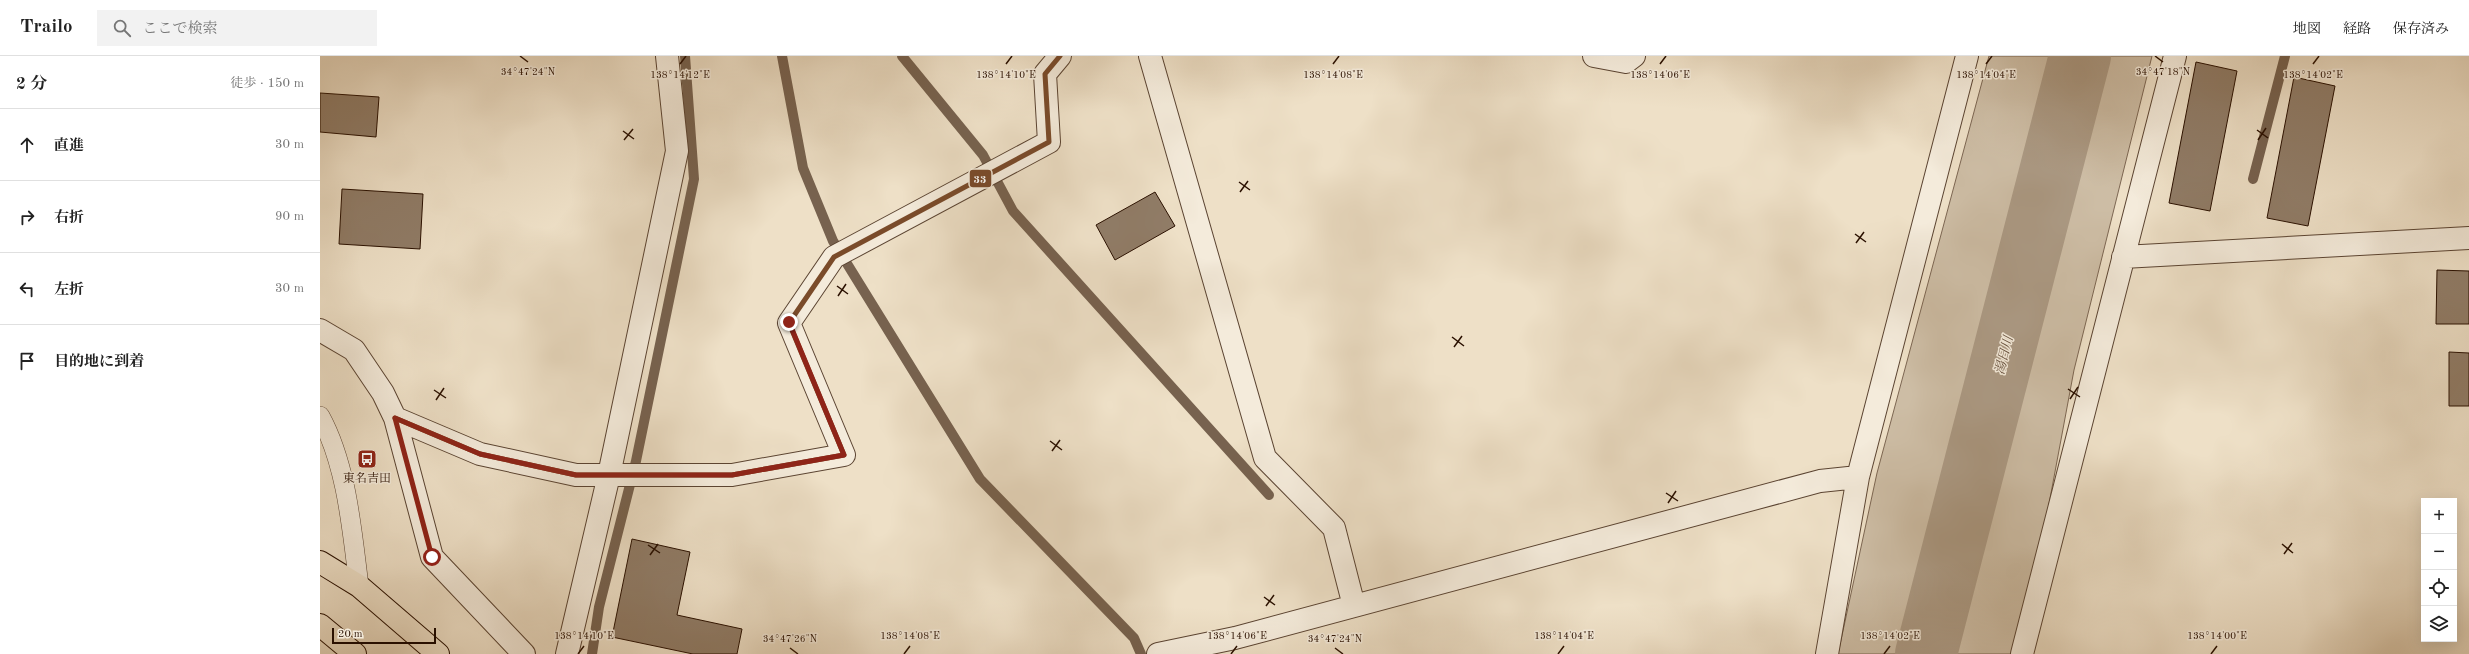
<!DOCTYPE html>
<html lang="ja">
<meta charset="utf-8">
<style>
:root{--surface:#fff;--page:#f2f2f2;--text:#222;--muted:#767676;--line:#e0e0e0}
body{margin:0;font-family:"Old Standard TT","Noto Serif JP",serif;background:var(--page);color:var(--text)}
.controls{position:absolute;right:12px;bottom:12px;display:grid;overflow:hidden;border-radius:0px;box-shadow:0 4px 16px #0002}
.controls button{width:36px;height:36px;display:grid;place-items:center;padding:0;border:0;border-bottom:1px solid var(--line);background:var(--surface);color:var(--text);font:20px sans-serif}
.scale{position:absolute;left:12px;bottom:10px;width:104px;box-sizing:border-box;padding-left:4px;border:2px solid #2a1000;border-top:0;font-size:11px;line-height:14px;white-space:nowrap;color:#2a1000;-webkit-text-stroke:3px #f4ebdb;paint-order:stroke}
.stop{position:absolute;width:12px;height:12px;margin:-9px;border:3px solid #8f2418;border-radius:50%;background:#fff}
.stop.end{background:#8f2418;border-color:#fff;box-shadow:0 1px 4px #0008}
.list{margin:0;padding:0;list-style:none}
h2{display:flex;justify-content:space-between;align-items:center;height:52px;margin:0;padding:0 16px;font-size:17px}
h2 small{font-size:13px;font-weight:400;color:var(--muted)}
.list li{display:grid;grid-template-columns:26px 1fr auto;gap:12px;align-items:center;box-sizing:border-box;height:72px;padding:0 16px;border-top:1px solid var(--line)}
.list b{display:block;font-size:15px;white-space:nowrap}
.list em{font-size:13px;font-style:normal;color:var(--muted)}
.icon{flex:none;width:22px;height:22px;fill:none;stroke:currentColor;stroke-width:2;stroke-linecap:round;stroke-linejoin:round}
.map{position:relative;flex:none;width:2149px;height:598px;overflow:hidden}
header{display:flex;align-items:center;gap:24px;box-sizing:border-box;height:56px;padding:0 20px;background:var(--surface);border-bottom:1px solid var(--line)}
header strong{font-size:19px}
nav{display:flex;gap:22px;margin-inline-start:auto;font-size:14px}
.search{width:280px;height:36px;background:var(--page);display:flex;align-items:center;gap:10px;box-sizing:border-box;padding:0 14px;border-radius:0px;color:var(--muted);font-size:15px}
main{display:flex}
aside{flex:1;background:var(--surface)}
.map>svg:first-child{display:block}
.green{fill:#cdbda5;stroke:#7c6652}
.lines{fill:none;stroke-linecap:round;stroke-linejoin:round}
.stream{stroke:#77624f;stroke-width:10}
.river{stroke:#ab9983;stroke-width:62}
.building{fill:#907c67;stroke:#2a1000}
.lane-casing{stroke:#5b4432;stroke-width:20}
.street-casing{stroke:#5b4432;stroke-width:24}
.highway-casing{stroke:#2a1000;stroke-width:24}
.lane{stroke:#f4ebdb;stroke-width:19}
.street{stroke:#f4ebdb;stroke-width:22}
.highway{stroke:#eee0c7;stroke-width:22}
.bus-1-casing{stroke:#f4ebdb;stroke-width:8}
.bus-1{stroke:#7a4b2a;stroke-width:5}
.route{stroke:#8f2418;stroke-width:5}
.ticks{fill:none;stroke:#2a1000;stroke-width:1.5}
.labels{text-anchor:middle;stroke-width:3;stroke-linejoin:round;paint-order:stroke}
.poi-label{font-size:12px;fill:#2a1000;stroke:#f4ebdb}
.water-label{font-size:13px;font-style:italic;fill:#644e3b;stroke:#f4ebdb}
.ticks-label{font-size:10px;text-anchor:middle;fill:#2a1000;stroke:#f4ebdb;stroke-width:3;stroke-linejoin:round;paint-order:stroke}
.line-badge{stroke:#f4ebdb;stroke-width:1.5}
.badge-label{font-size:11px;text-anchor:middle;font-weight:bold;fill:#fff}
</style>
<header>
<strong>Trailo</strong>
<div class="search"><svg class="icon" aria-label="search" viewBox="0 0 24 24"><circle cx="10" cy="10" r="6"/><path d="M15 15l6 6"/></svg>ここで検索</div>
<nav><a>地図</a><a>経路</a><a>保存済み</a></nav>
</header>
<main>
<aside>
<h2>2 分<small>徒歩 · 150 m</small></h2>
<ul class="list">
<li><svg class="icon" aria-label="ahead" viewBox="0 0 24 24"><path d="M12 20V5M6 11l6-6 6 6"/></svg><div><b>直進</b></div><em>30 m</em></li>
<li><svg class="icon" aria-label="right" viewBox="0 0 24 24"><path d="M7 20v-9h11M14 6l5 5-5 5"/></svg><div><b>右折</b></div><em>90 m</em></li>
<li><svg class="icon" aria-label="left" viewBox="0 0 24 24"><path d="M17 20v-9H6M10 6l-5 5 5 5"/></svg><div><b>左折</b></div><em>30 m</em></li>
<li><svg class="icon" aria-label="arrive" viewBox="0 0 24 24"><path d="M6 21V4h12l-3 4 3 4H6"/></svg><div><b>目的地に到着</b></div></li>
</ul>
</aside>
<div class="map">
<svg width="2149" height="598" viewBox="0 0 2149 598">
<rect width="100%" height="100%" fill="#eee0c7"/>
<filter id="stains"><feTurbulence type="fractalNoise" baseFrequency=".005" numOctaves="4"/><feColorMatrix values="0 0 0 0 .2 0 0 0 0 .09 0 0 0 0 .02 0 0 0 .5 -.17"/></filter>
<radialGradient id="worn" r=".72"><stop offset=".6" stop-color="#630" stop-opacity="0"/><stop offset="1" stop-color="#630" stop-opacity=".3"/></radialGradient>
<path class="green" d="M1669 0H1832L1754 314 1701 598H1518L1557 417Z"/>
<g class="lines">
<path class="stream" d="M462 0 483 112 513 185 660 423 814 582 821 598
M582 0 663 99 693 155 949 439
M1933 123 1965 0
M272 598 279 551 316 405 374 123 365 0"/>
<path class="river" d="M1606 598 1760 0"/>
</g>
<path class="building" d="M1876 6 1917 15 1890 155 1849 147Z
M1974 21 2015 30 1988 170 1947 162Z
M0 37 59 41 56 81 0 76Z
M22 133 103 138 100 193 19 188Z
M835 136 855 170 795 204 776 169Z
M2117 214 2149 215V268H2116Z
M2129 296 2149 297V350H2129Z
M312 483 370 496 357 559 422 573 417 598H373L292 581Z"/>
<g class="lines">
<g class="lane-casing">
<path id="lane" d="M0 360C27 409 32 475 39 530"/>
</g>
<g class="street-casing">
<path id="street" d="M830 0 945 402 1014 472 1034 550
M1274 0 1306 6 1314 0
M1803 201 2149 182
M0 274 34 294 63 337 75 362 112 501 204 598
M75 362 160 398 256 419H412L524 399 469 267 514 201 729 86 725 18 740 0
M247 598 289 419 357 95 347 0
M838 598 915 582 1500 425 1538 421
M1507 598 1538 421 1647 0
M1702 598 1855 0"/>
</g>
<g class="highway-casing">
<path id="highway" d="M0 506 39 530 118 598
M0 569 35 598"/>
</g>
<use href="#lane" class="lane"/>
<use href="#street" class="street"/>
<use href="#highway" class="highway"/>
<g class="bus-1-casing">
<path id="bus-1" d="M75 362 160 398 256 419H412L524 399 469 267 514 201 729 86 725 18 740 0"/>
</g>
<use href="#bus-1" class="bus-1"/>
</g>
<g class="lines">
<path class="route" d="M112 501 75 362 160 398 256 419H412L524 399 469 266"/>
</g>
<path class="ticks" d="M200 0 208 6M1835 0 1843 6M360 8 366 0M686 8 692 0M1013 8 1019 0M1340 8 1346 0M1666 8 1672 0M1993 8 1999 0M1937 74 1948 82M303 75 314 83M304 84 313 73M1938 84 1946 72M919 126 930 134M920 136 928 125M1535 178 1546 186M1536 187 1544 176M517 230 528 238M518 240 526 228M1132 281 1144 290M1134 291 1142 280M1748 333 1760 341M114 334 126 342M1750 343 1758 331M116 344 124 332M730 385 742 394M732 395 740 384M1346 437 1358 445M1348 447 1356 435M1962 488 1973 497M328 489 340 497M1964 498 1972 487M330 499 338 488M944 541 955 549M946 550 954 539M470 592 478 598M1015 592 1023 598M258 598 264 590M584 598 590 590M911 598 917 590M1238 598 1244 590M1564 598 1570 590M1891 598 1897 590"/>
<defs>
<g id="bus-square" transform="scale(1)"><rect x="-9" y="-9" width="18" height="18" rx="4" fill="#8f2418" stroke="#f4ebdb"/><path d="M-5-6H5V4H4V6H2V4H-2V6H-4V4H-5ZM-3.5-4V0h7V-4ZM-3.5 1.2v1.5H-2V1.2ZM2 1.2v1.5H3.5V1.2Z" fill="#fff"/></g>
</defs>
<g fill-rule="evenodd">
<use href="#bus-square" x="47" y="403"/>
</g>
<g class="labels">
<g class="poi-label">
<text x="47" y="426">東名吉田</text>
</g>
<g class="water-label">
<text transform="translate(1683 299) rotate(-76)" y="5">湯日川</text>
</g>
</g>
<g class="ticks-label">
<text x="208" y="19">34°47'24"N</text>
<text x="1843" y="19">34°47'18"N</text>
<text x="360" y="22">138°14'12"E</text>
<text x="1340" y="22">138°14'06"E</text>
<text x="686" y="22">138°14'10"E</text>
<text x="1013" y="22">138°14'08"E</text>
<text x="1666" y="22">138°14'04"E</text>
<text x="1993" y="22">138°14'02"E</text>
<text x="264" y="583">138°14'10"E</text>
<text x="590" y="583">138°14'08"E</text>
<text x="917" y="583">138°14'06"E</text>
<text x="1244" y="583">138°14'04"E</text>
<text x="1570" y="583">138°14'02"E</text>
<text x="1897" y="583">138°14'00"E</text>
<text x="470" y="586">34°47'26"N</text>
<text x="1015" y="586">34°47'24"N</text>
</g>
<rect class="line-badge" x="649" y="113" width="23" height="19" rx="4" fill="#7a4b2a"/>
<g class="badge-label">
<text x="660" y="127">33</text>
</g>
<rect width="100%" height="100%" filter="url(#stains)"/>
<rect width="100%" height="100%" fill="url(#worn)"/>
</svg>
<div class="controls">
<button>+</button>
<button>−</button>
<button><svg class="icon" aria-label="locate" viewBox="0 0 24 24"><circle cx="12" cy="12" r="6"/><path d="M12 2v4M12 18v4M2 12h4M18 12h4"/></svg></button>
<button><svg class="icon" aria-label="layers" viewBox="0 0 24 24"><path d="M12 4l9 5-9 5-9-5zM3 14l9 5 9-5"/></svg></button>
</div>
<div class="scale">20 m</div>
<div class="stop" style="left:112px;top:501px"></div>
<div class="stop end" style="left:469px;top:266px"></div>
</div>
</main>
